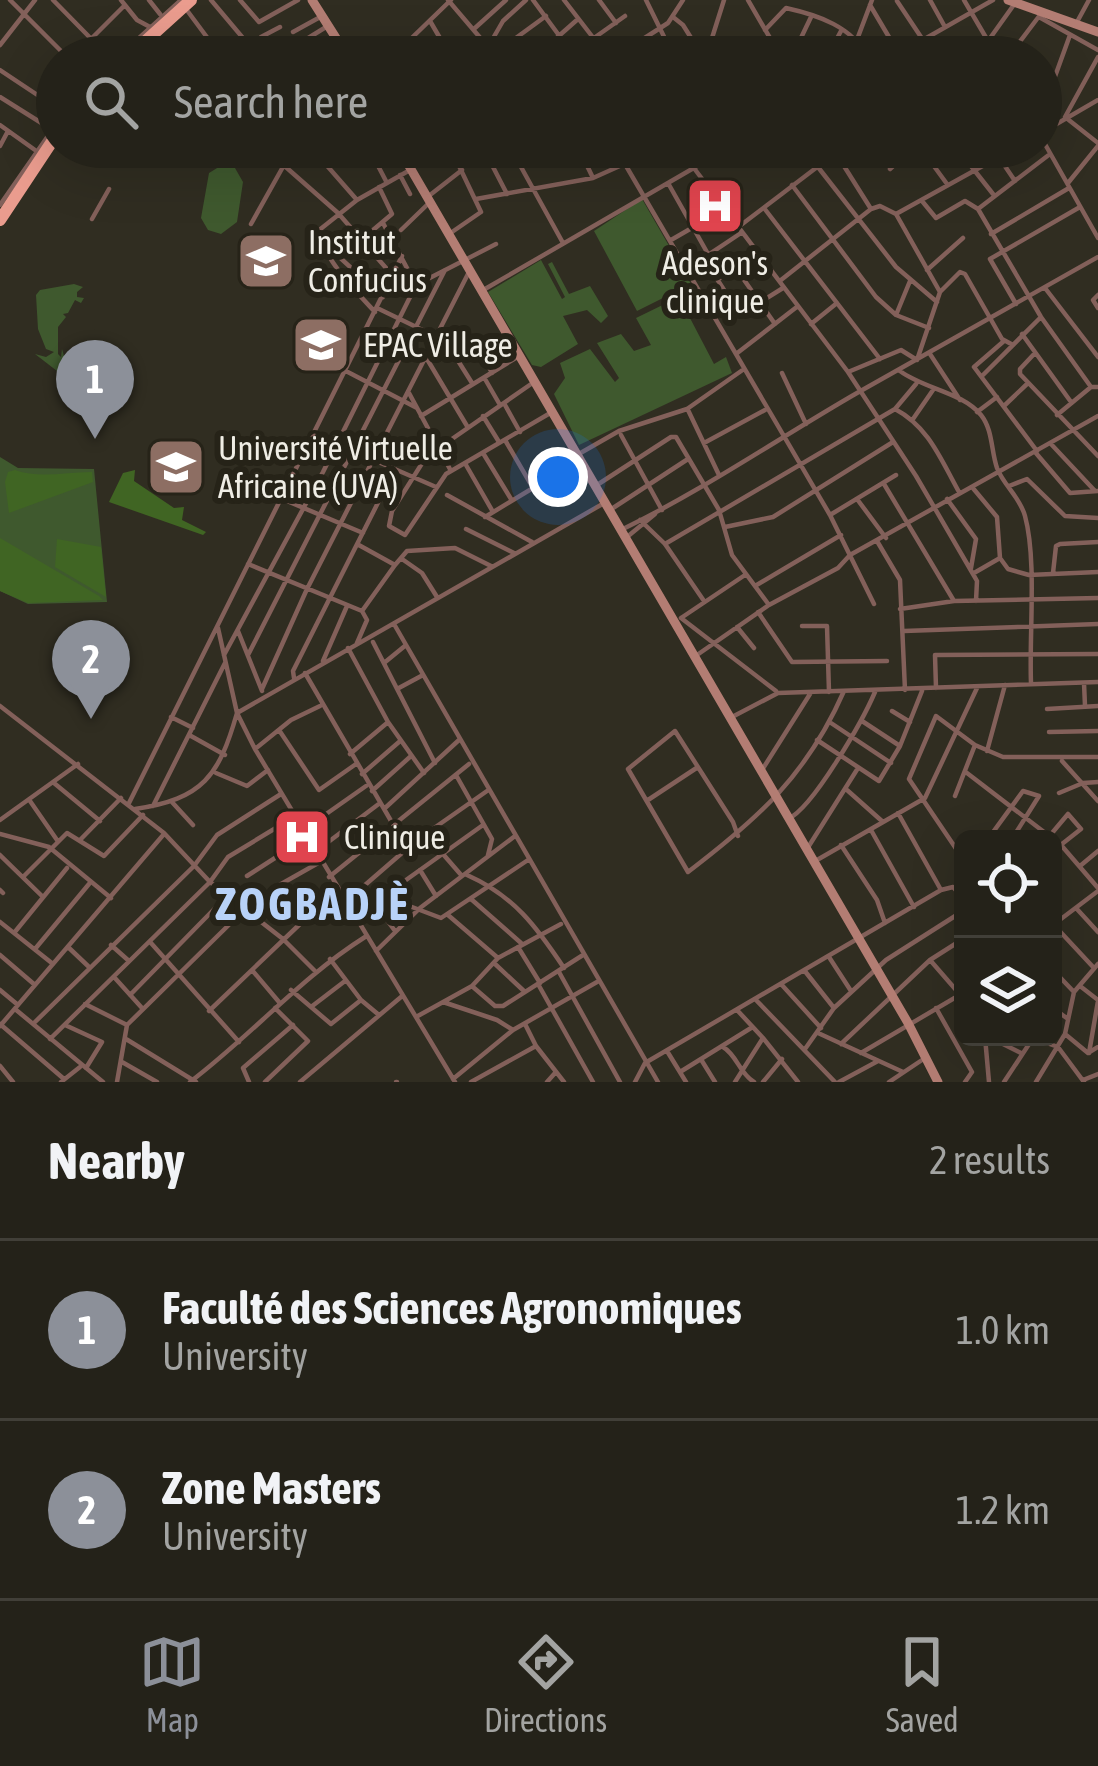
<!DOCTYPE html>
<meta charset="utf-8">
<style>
:root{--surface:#242219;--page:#2c2a22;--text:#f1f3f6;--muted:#a3a4a2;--line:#413f38;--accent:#8c9099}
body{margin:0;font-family:"Asap Condensed",sans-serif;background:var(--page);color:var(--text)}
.controls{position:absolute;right:36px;bottom:36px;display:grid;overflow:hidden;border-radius:18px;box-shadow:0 12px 48px #0002}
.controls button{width:108px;height:108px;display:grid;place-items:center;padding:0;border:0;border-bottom:3px solid var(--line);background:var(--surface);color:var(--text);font:60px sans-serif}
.you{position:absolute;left:558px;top:477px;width:42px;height:42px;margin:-30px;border:9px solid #fff;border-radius:50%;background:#1a73e8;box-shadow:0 0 0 18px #1a73e833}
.badge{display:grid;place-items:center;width:78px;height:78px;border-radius:50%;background:var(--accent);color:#fff;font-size:39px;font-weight:700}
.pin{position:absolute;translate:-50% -99px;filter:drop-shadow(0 3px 6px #0008)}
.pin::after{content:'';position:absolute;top:63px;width:42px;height:36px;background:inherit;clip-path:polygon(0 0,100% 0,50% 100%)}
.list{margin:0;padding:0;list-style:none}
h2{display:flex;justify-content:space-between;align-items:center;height:156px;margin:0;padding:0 48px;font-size:51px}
h2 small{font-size:39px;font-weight:400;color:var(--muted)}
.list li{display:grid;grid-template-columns:78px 1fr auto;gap:36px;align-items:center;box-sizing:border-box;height:180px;padding:0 48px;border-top:3px solid var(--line)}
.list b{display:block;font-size:45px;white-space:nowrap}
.list p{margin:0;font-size:39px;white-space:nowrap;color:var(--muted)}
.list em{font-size:39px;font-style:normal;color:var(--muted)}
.icon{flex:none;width:66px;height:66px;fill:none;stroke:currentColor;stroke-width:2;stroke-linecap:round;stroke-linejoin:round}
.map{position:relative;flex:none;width:1098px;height:1082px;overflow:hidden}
.search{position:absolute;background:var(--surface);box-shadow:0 12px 48px #0002;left:36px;right:36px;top:36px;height:132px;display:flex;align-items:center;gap:30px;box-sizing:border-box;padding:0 42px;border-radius:66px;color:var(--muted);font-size:45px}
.sheet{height:516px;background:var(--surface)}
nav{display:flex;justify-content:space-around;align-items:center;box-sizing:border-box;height:168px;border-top:3px solid var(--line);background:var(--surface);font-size:33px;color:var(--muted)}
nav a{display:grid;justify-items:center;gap:6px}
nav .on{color:var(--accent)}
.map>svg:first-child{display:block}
.green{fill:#3f592e}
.forest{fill:#406523}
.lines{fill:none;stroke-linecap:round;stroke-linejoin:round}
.minor{stroke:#83605a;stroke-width:4.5}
.secondary{stroke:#b37d73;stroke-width:9}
.trunk{stroke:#ea9c8e;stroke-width:12}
.labels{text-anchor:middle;stroke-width:12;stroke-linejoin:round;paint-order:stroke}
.poi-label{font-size:33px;fill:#efede5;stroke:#262318;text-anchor:start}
.district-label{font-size:45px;font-weight:bold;letter-spacing:3px;fill:#b8d2f8;stroke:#262318}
</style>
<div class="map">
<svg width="1098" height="1082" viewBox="0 0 1098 1082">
<rect width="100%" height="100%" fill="#302d21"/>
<path class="green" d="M222 165 235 168 243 182 237 222 221 234 208 230 201 218 209 173Z
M642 199 691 284 637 311 594 231Z
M541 260 562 299 565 297 548 264 552 262 569 294 590 286 608 316 601 323 587 310 563 316 578 344 541 367 532 365 488 292Z
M74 284 83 287 77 292V297L84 298 81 303 75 300 68 313 63 314 66 317 58 327V354L61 357 62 349 66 363 57 371 35 354 46 357 54 352 46 349 38 329 36 295 40 290Z
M679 297 714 364 726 357 732 373 579 445 554 394 565 378 560 363 590 349 615 382 619 378 597 343 621 334 634 351 651 345 636 318Z
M0 457 18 468 94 469 107 602 28 604 0 591Z"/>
<path class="forest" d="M15 470C39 479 65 472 92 472L93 482 9 513 5 482 8 472Z
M135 470 134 481 174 508 184 507 182 520 206 532 203 535 109 502 123 473Z
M0 538 99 596 103 600 28 603 0 591Z
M57 539 101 547 106 597 55 567Z"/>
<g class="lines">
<path class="minor" d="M10 0 67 57
M53 0 109 57
M121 0 137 20 150 27
M149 0 160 14
M211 0 259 57
M240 0 259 22 298 0
M448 0 494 54
M533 0 558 34
M564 0 608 57
M599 0 616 23
M646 0 674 57
M748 0 781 57
M930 0 945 27
M964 0 988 41 1013 6
M897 1 923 40
M870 5 899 54
M186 9 212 44
M673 17 683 25 703 57
M1039 17 1098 50
M430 21 451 57
M1077 22 1089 0
M475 28 506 0
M765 30 786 8C818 15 853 27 867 57
M293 32 322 16
M261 37 280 27
M858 37 872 0
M991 37 1012 52 1040 15
M92 38 125 5
M594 38 625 16
M0 45 35 0
M249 46 261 37 270 51
M488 47 503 21 526 0
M118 57 181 0
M190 57 199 51 205 57
M296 57 305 40 326 27
M392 57 451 0
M490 57 546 16
M535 57 578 19
M615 57 668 23 683 0
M706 57 724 0
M785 57 799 42 811 17
M827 57 841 31
M893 57 993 0
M950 57 986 38
M980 57 988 41 997 57
M1098 57 1065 117 1098 143
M0 70 57 108
M0 97 51 129
M1041 99 1053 82 1070 35
M0 125 35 150
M1041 133 1098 100
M1041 137 1098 238
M0 146 8 131
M263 147 338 213 393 276
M450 147 481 212 452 232
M510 147 563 243
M578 147 593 178
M615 147 830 515 874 604
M678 147 848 372 916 476 973 574 977 581 976 601
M832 147 871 209 880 206 896 214 940 292
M920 147 947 184
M956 147 993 194
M992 147 1015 181
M315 152 357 200
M807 153 896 267 937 302
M1050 154 978 209 1041 317 1091 387
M857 157 869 147
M456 158 470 147
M281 163 290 147
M492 165 507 194
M890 169 913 147
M400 175 410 194
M387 183 375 160 397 147
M668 183 708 254
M1068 183 1098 146
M792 185 876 297 896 315 929 328
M430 195 462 170
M476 199 593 178 622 165
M922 201 936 218 965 201 978 209
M0 205 57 123
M764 208 880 359
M896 214 1017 147
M92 219 109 189
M383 223 416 285
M251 224 284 165 328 147
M737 228 833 155
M401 230 430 202
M991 234 1069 188
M671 240 723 210
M360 241 392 214 379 187
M325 244 383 297
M703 257 740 315 783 288
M735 267 775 324
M687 269 741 233
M927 270 963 238
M718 279 757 254
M781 280 871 209
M1045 288 1098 357
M485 289 730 147
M1098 295 1093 300 1098 308
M1016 304 990 259 1080 207
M377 308 437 337
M375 312C353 288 327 263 318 231L357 200 410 170 433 147
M896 315 910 281
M811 324 837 303
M440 332 472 383
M1022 334 1071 402
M1004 341 974 367 1037 451
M477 345 492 373
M1035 353 1020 369V374L1098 456
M736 354 798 306
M930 354 960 400
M427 359 467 426
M917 360 940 292 960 272 965 274 1002 339 1013 345
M342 369 417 408
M900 371C924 389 962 392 981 415 993 430 991 451 997 468 1004 486 1020 497 1025 516 1037 560 1029 634 1031 683
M848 372 901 350 917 360
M782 373 806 424
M983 375 1041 317
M485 379 500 405
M534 382 426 457 392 511 389 526 405 535 446 474 552 412
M409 393 451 471
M505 405 520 432
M1005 405 1027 384
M895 409C929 427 941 460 959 492
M688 410 719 475
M977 412 997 397
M1057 415 1091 387H1098
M421 416 519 356
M483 416 499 442
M913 419 933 390
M621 435 662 510
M704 443 765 410
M337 444 436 487
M1051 444 1095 491
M1035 452 1070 493 1098 491
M483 453 511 499
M577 455 619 431 687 409 744 369
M466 465 493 512
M884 484 954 601
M597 485 671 437H676L719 510 732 555 769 605
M1009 486 1027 479 1065 516 1098 518
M972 487 997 517 1000 558 1008 569 1029 575 1098 572
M447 495 532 542
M280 498 363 533
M857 499 886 538
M947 499 976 539 971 568
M613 508 688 459
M830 515 896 475
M485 517 533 488 505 440
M640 520 665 544 704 601
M725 527 773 517 893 442
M625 528C705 489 779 438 857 393 937 347 1018 303 1098 257
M466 529 514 553
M627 537 655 514
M877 541 900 580 905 690
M357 544 395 565 362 611
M665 544 895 409 916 384
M402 559 422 573 437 597
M248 564 362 611 367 620 357 643
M395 565 407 551 455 548 491 566
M974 573 1000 558
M1053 573 1056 546 1060 544 1098 542
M755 586 841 535
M900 609 954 601 1098 598
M758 612 792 662 887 661
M681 618 776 691
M681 618 745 575
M394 624 658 1082
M802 626H827L829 692
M737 627 754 648
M218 628 237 713 255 749 455 1082
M238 631 262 691
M904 631 1098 624
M373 642 435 763
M348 648 388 722 424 773
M224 655 323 472 416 285 496 244
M248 655 445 270
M697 655 769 605 838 568 850 555 1098 416
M323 661 347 606
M384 663 406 645
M305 673 394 826
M294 678 293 671 395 469
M1084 683 1085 706
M936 688 935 655 1098 654
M262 689 307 589 469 272
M397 689 423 675
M0 706 164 833 210 882 283 939 314 970
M1047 709 1098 706
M892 711 910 722
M171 717 193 728
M732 717 778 693 1098 682
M862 721 900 746
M831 723 891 763
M279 730 319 790 356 764
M1049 732 1098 731
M191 736 225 755
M817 740 879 781 900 746 922 691
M255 749 291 720 320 706
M987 751 1005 685
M350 754 387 723
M1062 761 1098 801
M762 770 810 694
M216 773 247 786 268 770
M967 773 1061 845 1098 888
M362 774 399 742
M456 775 492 839 488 855
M54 783 100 821
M847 790 883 822
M372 791 411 756
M1059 793 1083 783 1098 782
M955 796 975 745
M648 800 698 767
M30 801 57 840
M171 801 193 825
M129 803 402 256
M153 806 225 663
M135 809C203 799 219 776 237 713L606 502
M384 809 459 740
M898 813 941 890
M788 819C813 808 863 720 875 692
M0 820 78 764
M871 830 914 907
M302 831 366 786
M0 834 49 847 111 898
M738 836 733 822 675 731 628 769 688 872C759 818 807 775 844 691
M81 839 121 798
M424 839 436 846 462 876
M988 839 1023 791 1039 796 1012 839
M1047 839 1068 814 1081 829 1062 844
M841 845 877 900 885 923
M807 849 858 768
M315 852 380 803
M0 855 43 897
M963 859 909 779 936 716 975 745 1003 757H1098
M817 860 925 798 977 688
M1080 866 1098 851
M420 870 436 896
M467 875C514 896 536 926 564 968
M247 876 306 838
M23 877 67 833 104 856 143 815
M329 877 469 764
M0 890 3 893
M385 895 483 825
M370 897 395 931
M350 898 417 840 487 791
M471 899 521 943
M346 900 383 896 441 918 528 860
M1076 908 1098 932
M448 915 498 958
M0 922 53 964
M1053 925 1098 891
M1054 925 1094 968
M14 933 67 868
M151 943 239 1042
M111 945 129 961
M68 947 88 966
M518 947 540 983
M35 949 89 884
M376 951 420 908 515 836
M0 955 35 985
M829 957 851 991
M330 959 361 1000 379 1015
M930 960 963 998
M494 963 525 992
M252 970 279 1002
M804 970 834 1008
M1053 970 1074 992
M559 972 620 1082
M114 977 142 1008
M538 984 593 1082
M781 984 821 1028
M1080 986 1098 1000
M473 987 495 1006H503L583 955
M0 990 18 1005
M291 990 331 1024 361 1000
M130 995 227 896
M756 1000 835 1082
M443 1002 497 1020 513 1030
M85 1004 127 1025
M311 1007 345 981
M936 1008 972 1072 965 1082
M1053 1008 1068 1019
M15 1009 103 1082
M209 1011 300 924 274 895V888L320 862
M416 1017 472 986 498 958 561 924
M0 1024 64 1079
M33 1024 194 866 217 835 281 794
M525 1024 536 1046 564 1082
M65 1025 102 1042 86 1068
M0 1026 164 834
M818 1033 903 1072
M1065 1034 1088 1053 1098 1047
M985 1037 989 1082
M989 1037 1021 1053
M763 1038 798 1082
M50 1039 210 882 228 857 294 817
M126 1039 196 1082
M841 1044 930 960 963 939
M723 1047C737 1055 739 1073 754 1082
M805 1049 834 1008 886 960 963 911
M667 1051 686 1082
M861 1053 963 993
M1089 1053 1098 1001
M702 1061 715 1082
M122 1062 157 1082
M0 1066 13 1082
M680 1072 751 1028
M453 1079 513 1030 597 982
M1083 1080 1098 1074
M61 1082 80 1067
M117 1082 127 1025 244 910
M190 1082C251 1036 300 978 365 937
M249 1082 243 1068 293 1025
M265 1082 308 1041 275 1008
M300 1082 401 997
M396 1082H397
M471 1082 536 1046
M547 1082 555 1073
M635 1082 645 1063 941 890 953 887 963 898
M735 1082 763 1038 737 1010
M763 1082 782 1059
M839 1082 878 1061
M889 1082 925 1058
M1004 1082 1033 1038 1058 1047 1084 1082
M1036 1082 1065 1034 1074 992 1098 964"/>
<path class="secondary" d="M312 0 348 57
M1008 0 1098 32
M398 147 908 1023 938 1082"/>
<path class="trunk" d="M128 57 191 0
M0 220 57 134"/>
</g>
<defs>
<g id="hospital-square" transform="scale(3)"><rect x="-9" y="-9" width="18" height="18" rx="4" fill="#e0444e" stroke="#262318"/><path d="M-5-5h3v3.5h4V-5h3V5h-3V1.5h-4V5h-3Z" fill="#fff"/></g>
<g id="university-square" transform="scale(3)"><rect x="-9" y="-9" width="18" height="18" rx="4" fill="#8d6e63" stroke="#262318"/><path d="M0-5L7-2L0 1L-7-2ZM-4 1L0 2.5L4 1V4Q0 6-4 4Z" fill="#fff"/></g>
</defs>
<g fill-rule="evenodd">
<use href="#hospital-square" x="715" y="206"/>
<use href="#university-square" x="266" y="261"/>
<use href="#university-square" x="321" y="345"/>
<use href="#university-square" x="176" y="467"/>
<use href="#hospital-square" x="302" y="837"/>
</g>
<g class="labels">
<g class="poi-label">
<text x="308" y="254">Institut<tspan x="308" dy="38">Confucius</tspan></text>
<text x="715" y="275" text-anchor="middle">Adeson's<tspan x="715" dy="38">clinique</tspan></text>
<text x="363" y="357">EPAC Village</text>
<text x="218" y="460">Université Virtuelle<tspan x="218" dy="38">Africaine (UVA)</tspan></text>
<text x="344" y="849">Clinique</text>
</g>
<g class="district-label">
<text x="313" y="920">ZOGBADJÈ</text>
</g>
</g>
</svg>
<div class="controls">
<button><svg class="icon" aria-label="locate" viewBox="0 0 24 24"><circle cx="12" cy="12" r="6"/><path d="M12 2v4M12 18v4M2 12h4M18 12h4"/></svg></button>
<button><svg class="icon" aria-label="layers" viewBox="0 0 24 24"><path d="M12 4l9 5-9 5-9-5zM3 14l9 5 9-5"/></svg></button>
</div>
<div class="you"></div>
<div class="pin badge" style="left:95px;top:439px">1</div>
<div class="pin badge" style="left:91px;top:719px">2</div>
<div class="search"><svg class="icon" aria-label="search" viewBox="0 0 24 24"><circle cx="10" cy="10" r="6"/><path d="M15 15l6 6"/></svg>Search here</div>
</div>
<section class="sheet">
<h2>Nearby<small>2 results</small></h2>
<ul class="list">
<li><span class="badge">1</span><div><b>Faculté des Sciences Agronomiques</b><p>University</p></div><em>1.0 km</em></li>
<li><span class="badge">2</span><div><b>Zone Masters</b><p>University</p></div><em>1.2 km</em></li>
</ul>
</section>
<nav>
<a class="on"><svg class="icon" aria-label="map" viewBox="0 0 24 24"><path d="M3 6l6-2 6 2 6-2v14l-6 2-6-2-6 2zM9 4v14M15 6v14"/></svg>Map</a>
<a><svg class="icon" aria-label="directions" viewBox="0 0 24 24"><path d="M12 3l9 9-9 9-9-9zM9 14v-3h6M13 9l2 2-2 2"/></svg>Directions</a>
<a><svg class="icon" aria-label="saved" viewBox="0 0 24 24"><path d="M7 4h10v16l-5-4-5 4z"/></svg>Saved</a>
</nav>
